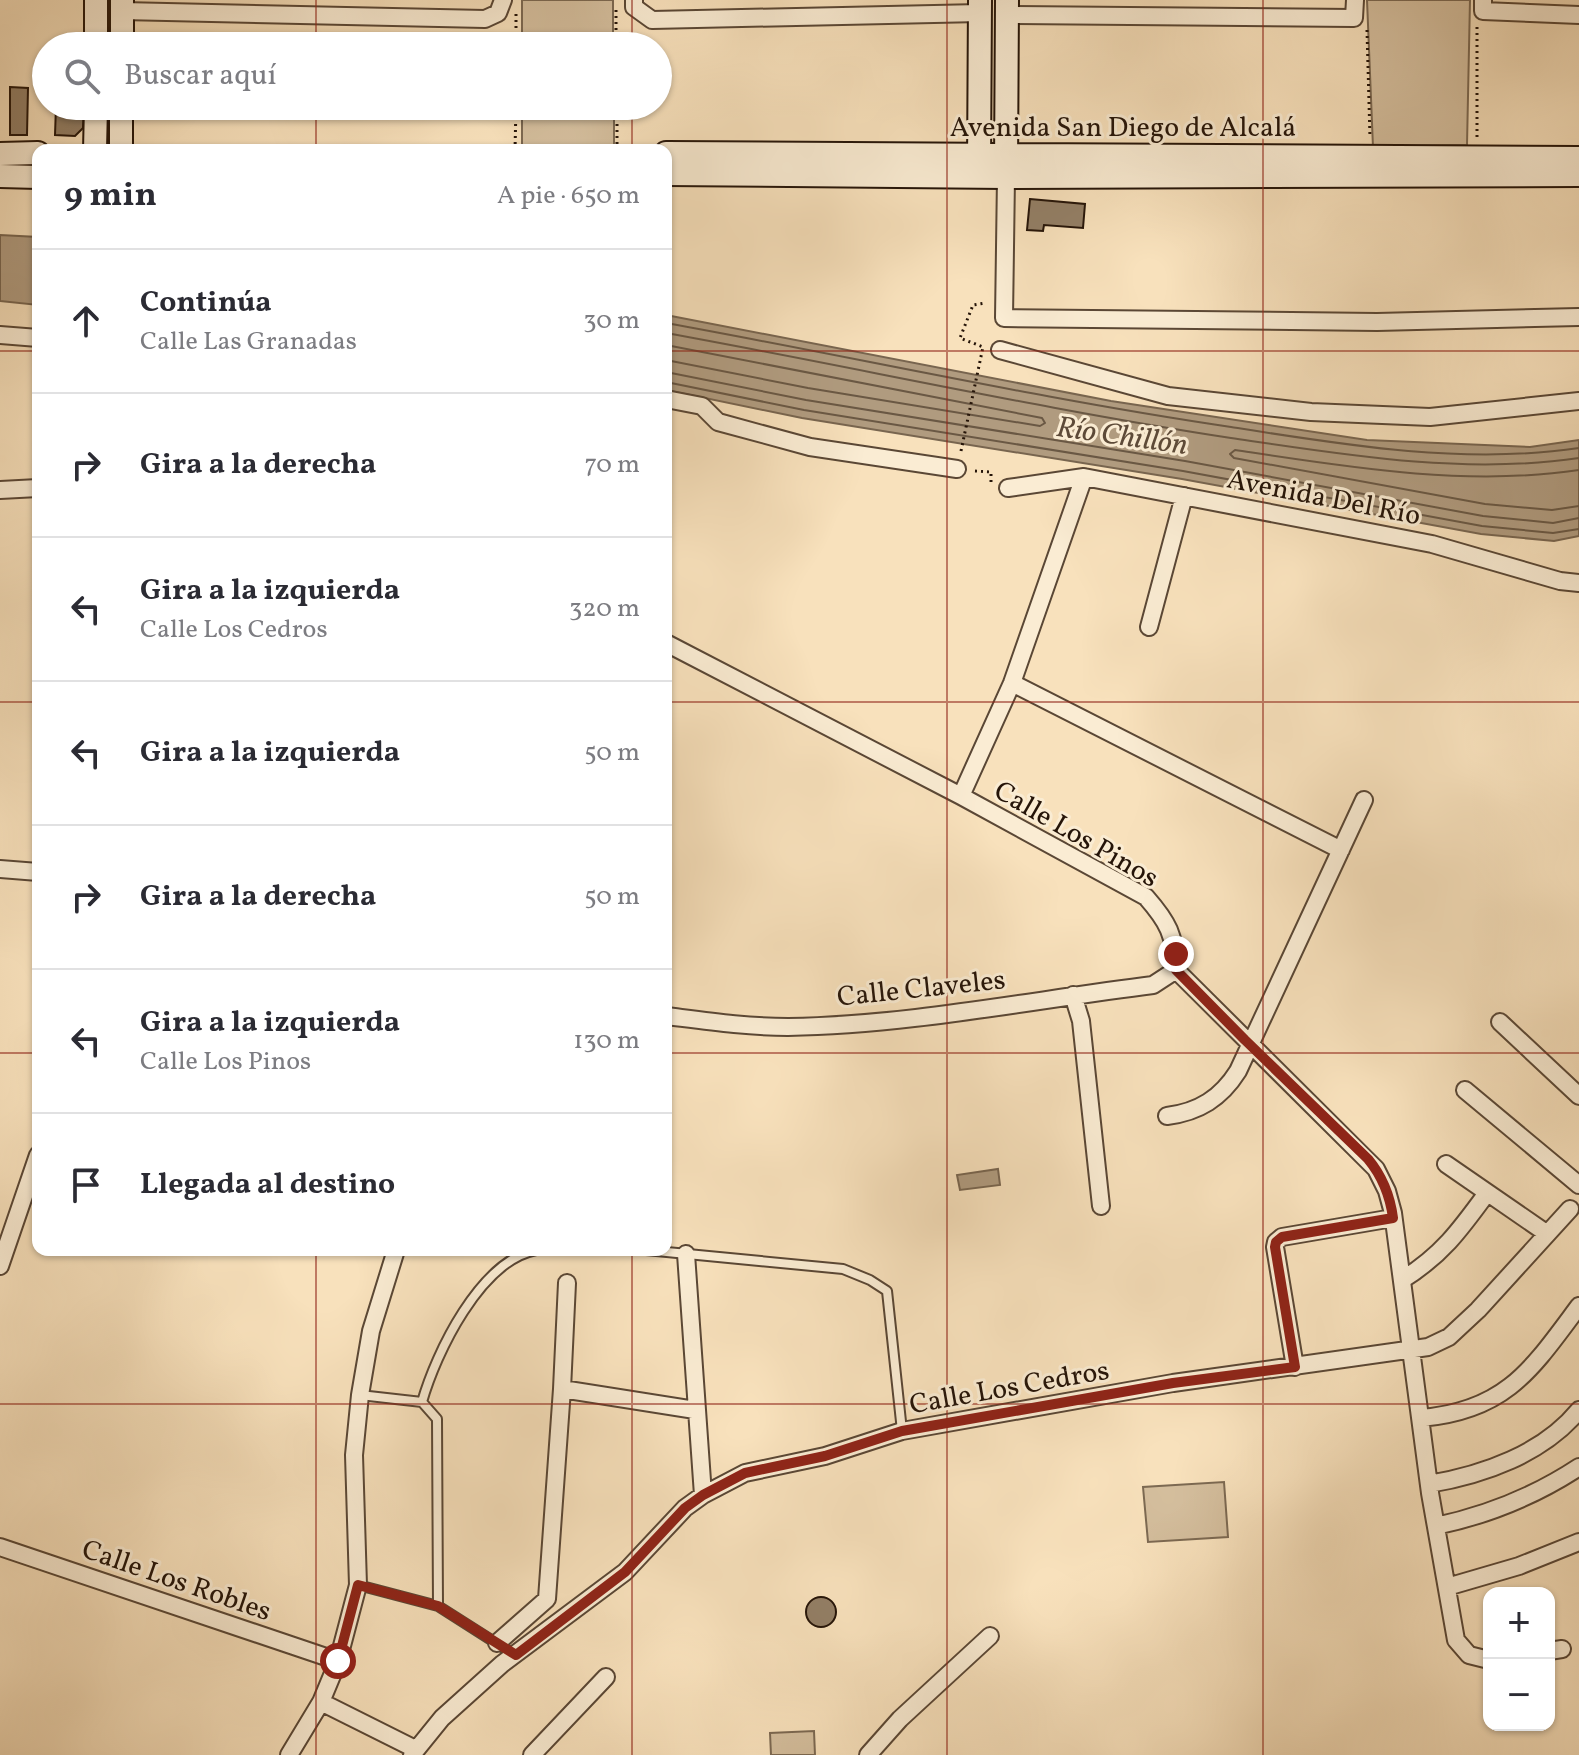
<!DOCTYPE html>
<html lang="es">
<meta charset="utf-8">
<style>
:root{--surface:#fff;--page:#f7f7f7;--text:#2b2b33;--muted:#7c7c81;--line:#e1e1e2}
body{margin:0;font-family:Vollkorn,serif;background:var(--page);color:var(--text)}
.controls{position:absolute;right:24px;bottom:24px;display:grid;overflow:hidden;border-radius:16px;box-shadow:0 2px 6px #0004}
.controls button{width:72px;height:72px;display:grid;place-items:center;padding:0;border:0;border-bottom:2px solid var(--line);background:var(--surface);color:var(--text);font:40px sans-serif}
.stop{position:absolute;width:24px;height:24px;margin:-18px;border:6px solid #8f2418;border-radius:50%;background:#fff}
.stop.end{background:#8f2418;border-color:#fff;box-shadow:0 2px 8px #0008}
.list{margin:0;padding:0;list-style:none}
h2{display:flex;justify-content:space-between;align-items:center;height:104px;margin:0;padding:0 32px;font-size:34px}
h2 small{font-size:26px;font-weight:400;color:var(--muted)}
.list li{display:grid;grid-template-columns:52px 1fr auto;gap:24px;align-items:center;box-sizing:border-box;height:144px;padding:0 32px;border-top:2px solid var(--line)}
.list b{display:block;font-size:30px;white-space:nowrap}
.list p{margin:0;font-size:26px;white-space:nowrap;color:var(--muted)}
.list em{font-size:26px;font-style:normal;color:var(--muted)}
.icon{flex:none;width:44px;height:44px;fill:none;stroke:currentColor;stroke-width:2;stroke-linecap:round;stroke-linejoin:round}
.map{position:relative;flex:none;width:1579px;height:1755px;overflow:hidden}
.search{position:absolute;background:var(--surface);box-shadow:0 2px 6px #0004;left:32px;top:32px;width:640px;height:88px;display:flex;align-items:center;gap:20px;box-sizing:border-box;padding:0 28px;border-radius:44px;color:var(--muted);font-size:30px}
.panel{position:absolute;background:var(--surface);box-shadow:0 2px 6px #0004;left:32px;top:144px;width:640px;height:1112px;border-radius:16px}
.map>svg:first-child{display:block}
.green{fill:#d4be9d;stroke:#7c6952;stroke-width:2}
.water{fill:#b09b7f;stroke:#78654f;stroke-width:2}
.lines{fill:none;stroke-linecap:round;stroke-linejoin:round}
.shore{stroke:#6a5844;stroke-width:2}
.building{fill:#937f66;stroke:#251408;stroke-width:2}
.lane-casing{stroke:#5a4735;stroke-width:12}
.street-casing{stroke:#5a4735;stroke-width:20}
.secondary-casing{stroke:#251408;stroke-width:26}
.path{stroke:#251408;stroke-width:3;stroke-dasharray:2 4;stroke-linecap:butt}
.lane{stroke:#faecd3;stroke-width:8}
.street{stroke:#faecd3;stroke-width:16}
.secondary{stroke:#faecd3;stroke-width:22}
.route{stroke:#8f2418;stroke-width:10}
.grid{fill:none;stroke:#8f2418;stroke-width:2;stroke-opacity:0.55}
.labels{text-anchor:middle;stroke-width:6;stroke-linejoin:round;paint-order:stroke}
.street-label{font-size:28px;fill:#251408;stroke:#faecd3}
.water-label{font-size:30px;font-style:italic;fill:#5d4a38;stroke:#faecd3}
</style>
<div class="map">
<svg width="1579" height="1755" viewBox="0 0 1579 1755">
<rect width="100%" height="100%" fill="#f8e1bc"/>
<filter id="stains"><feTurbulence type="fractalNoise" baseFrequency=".0025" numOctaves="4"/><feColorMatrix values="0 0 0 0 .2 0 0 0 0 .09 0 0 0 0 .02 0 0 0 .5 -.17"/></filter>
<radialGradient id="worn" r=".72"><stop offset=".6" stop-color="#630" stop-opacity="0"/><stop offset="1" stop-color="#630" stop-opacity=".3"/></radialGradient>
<path class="green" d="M522 0H613V46H522Z
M1367 0H1470L1467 145 1373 147Z
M522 106H614V146L522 145Z
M1224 1482 1228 1537 1148 1542 1143 1487Z
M814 1731 815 1755H771L770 1733Z"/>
<path class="water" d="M0 235 38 237V305L0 301Z
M666 315 1111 401 1367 440 1530 447 1579 440V536L1554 541 1481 534 1182 479 802 418 666 390Z
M998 1169 1000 1185 960 1190 957 1175Z"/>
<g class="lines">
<path class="shore" d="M666 323C854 357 1041 399 1231 427 1344 445 1465 465 1579 448
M666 333C854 367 1041 409 1231 438 1345 455 1464 475 1579 458
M666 345 1042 418 1045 423 1040 426 808 388 666 360
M666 372 806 400 1185 461 1483 516 1553 523 1579 518
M666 382 804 410 1183 471 1482 526 1553 533 1579 529
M1579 470C1466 487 1347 467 1235 450L1230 454 1234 458 1485 504 1552 510 1579 506"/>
</g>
<path class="building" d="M10 87 28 88 27 135H10Z
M56 106H84L83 128 75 136 55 135Z
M1030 199 1085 204 1083 228 1044 225 1043 231 1027 230Z
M806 1612a15 15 0 1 1 30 0a15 15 0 1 1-30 0Z"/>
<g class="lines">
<g class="lane-casing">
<path id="lane" d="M646 1250 843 1269 870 1280 887 1291 902 1431
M360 1395 422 1402 437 1419 438 1606
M422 1402C436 1353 480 1261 536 1250
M358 1585 438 1606 515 1655"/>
</g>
<g class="street-casing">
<path id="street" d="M634 0V7L652 20 980 13
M1483 0V11L1579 15
M122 11 485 19 498 13 503 0
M1007 15 1354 18 1355 0
M1006 177 1004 318 1377 322 1579 317
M0 335 38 338
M1000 350 1168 396 1311 412 1430 417 1579 401
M666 399 702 406 718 422 810 447 957 469
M1008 488 1084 477 1432 544 1560 581 1579 583
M0 490 38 488
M1149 627 1184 496
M666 643 961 796 1146 897C1168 922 1175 935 1176 970L1376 1169 1387 1191 1393 1213 1430 1493 1456 1640 1469 1655 1489 1660
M1012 683 1341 850
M961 796 1012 683 1084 477
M0 869 38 872
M1073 995 1081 1021 1101 1206
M666 1016C706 1021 747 1027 788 1027 910 1025 1032 1000 1153 985L1176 970
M1500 1022 1579 1096
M1465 1090 1579 1185
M1167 1116C1199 1112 1221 1098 1238 1071L1364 800
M1446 1164 1546 1233
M686 1254 703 1495
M0 1266 38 1155
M1402 1280C1442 1255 1460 1230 1487 1193
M1295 1367 1275 1247 1276 1242 1282 1237 1393 1218
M562 1389 695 1410
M1421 1418C1506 1411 1532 1369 1579 1306
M1429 1484C1483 1475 1543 1454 1579 1410
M1436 1526C1488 1515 1535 1496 1579 1467
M0 1547 338 1661
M1447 1587 1519 1566 1579 1542
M497 1643 547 1599 562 1389 567 1283
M1549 1651 1562 1649
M321 1702 415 1749
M289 1755 321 1702 338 1661 358 1585 354 1455 360 1395 371 1331 396 1250
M412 1755 442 1718 502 1664 625 1572 685 1508 703 1495 745 1473 825 1456 902 1431 1173 1383 1428 1347 1449 1337 1478 1310 1570 1209
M532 1755 606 1677
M868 1755 900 1719 990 1636"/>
</g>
<g class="secondary-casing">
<path id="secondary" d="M96 46V0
M122 46V0
M95 150 96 106
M121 150V106
M666 153 1579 158
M0 154 38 153
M979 168 980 0
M1006 168 1007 0
M666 174 1006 177 1579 175
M0 176 38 177"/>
</g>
<path class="path" d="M616 10V46
M1477 27V139
M1367 30 1370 138
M516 46V14
M617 106V150
M515 150 516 106
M961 451 983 347 960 338 973 305 986 303
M975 471 991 472V485"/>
<use href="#lane" class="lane"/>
<use href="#street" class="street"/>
<use href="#secondary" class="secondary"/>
</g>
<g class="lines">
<path class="route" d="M338 1661 358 1585 438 1606 516 1655 625 1572 685 1508 703 1495 745 1473 825 1456 902 1431 1173 1383 1295 1367 1275 1247 1276 1242 1282 1237 1393 1218C1390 1195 1383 1177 1368 1159L1245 1040 1176 970V954"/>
</g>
<path class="grid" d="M316 0V46M632 0V46M947 0V1755M1263 0V1755M316 106V150M632 106V150M0 351H38M666 351H1579M0 702H38M666 702H1579M0 1053H38M666 1053H1579M316 1250V1755M632 1250V1755M0 1404H1579"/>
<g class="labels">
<g class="street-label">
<text x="1123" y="136">Avenida San Diego de Alcalá</text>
<text transform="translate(1324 496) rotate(11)" y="10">Avenida Del Río</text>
<text transform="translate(1077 833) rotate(30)" y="10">Calle Los Pinos</text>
<text transform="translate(921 987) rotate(-6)" y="10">Calle Claveles</text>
<text transform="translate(1009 1386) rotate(-10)" y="10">Calle Los Cedros</text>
<text transform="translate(177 1579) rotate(19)" y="10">Calle Los Robles</text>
</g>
<g class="water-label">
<text transform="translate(1122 435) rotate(8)" y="10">Río Chillón</text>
</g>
</g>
<rect width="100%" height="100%" filter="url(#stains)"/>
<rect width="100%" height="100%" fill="url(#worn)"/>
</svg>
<div class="controls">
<button>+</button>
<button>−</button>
</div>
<div class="stop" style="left:338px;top:1661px"></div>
<div class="stop end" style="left:1176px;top:954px"></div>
<div class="search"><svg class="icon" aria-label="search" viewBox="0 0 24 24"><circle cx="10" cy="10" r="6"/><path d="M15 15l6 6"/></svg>Buscar aquí</div>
<section class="panel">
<h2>9 min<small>A pie · 650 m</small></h2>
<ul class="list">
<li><svg class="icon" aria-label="ahead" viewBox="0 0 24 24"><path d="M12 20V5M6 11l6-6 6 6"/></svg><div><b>Continúa</b><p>Calle Las Granadas</p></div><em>30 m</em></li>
<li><svg class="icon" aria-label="right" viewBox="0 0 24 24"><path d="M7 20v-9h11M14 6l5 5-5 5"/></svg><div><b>Gira a la derecha</b></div><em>70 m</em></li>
<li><svg class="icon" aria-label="left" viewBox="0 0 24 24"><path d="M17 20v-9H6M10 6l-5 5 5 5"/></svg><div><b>Gira a la izquierda</b><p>Calle Los Cedros</p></div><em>320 m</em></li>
<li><svg class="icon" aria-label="left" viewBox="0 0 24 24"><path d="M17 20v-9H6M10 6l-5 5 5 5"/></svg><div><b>Gira a la izquierda</b></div><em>50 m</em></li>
<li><svg class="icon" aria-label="right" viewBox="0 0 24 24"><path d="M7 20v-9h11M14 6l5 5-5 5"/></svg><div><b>Gira a la derecha</b></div><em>50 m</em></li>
<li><svg class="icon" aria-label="left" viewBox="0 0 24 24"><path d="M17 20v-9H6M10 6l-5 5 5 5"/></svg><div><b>Gira a la izquierda</b><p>Calle Los Pinos</p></div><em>130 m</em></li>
<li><svg class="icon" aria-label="arrive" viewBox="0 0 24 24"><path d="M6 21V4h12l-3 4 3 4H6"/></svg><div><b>Llegada al destino</b></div></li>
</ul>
</section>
</div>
